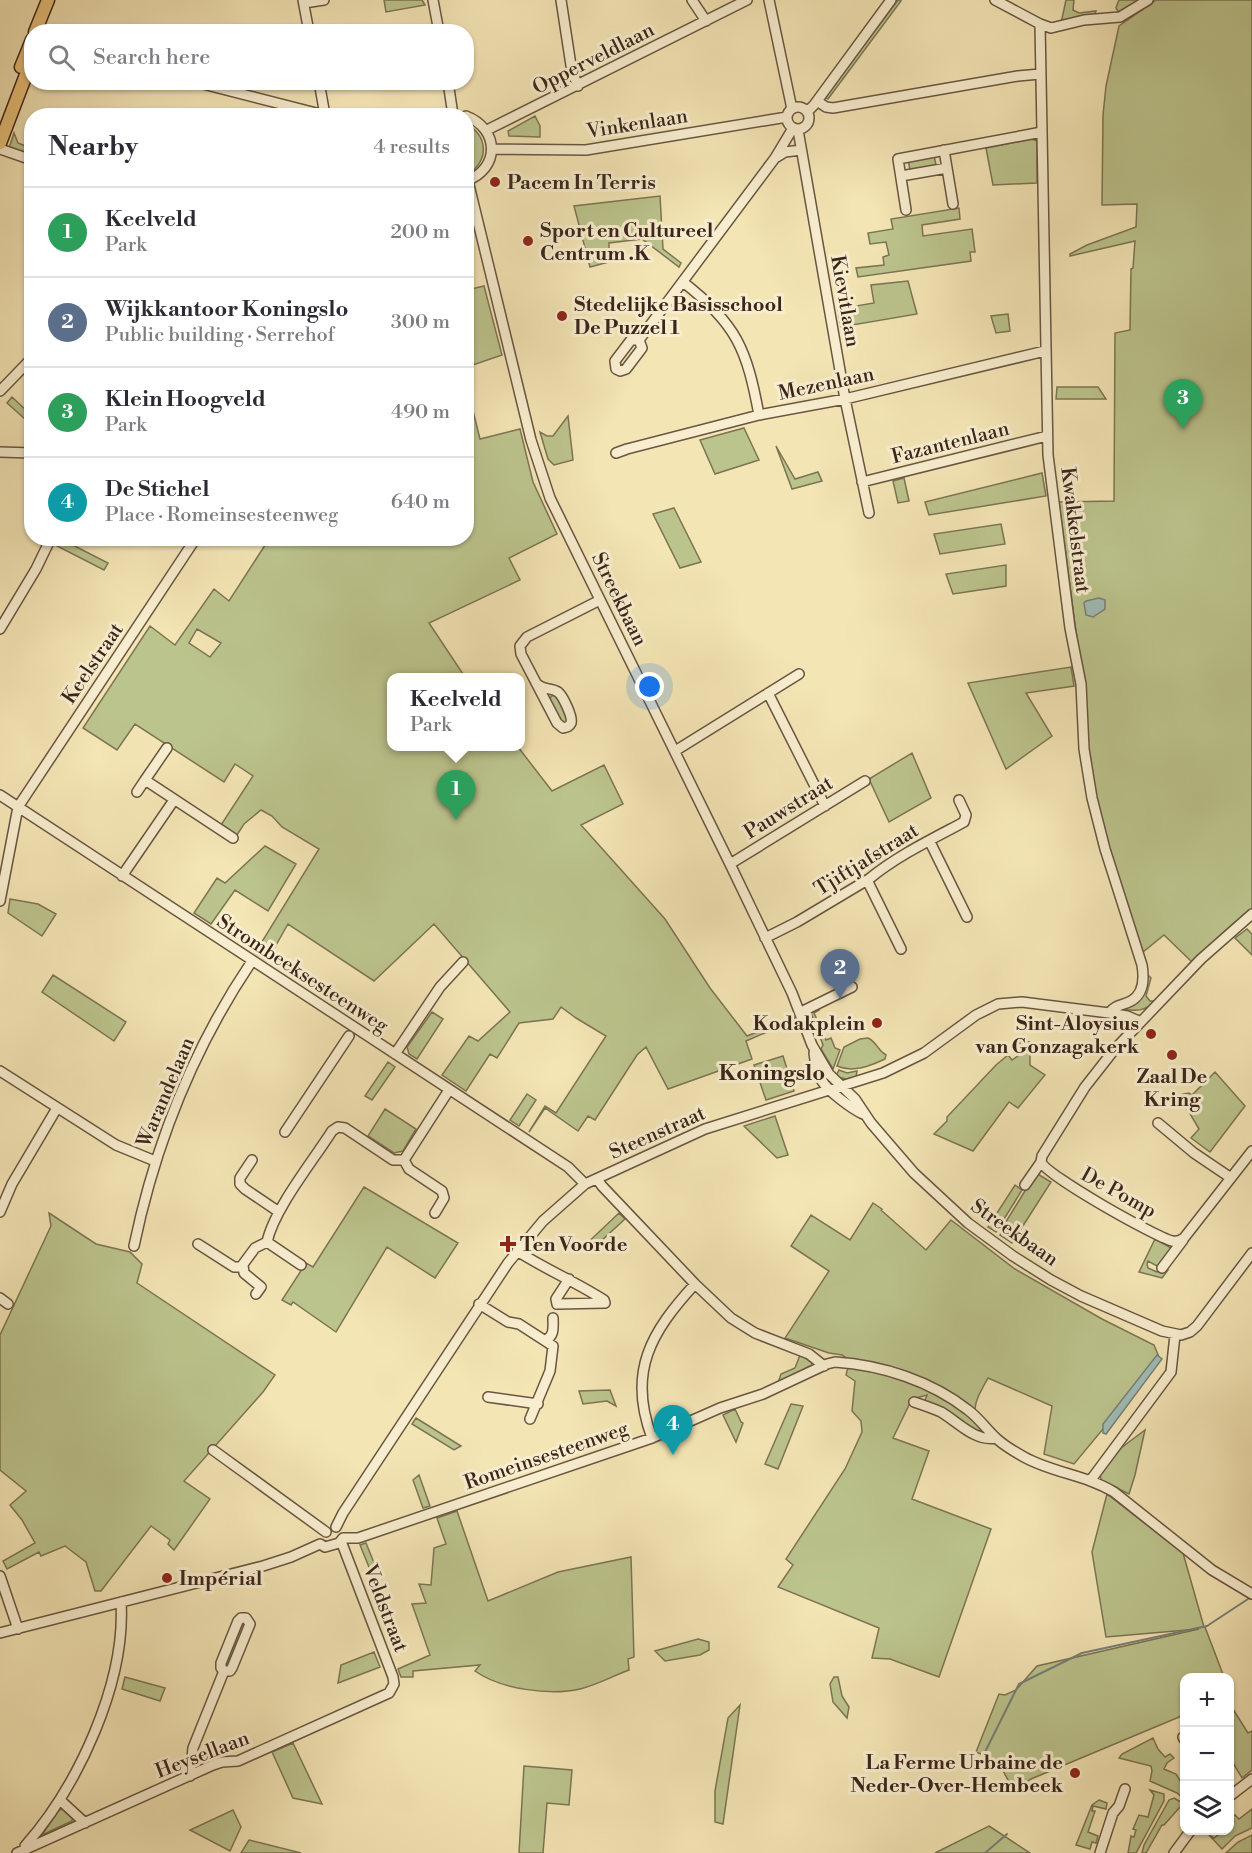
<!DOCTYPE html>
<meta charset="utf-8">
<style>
:root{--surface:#fff;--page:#f2f2f3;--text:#2b2b33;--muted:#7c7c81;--line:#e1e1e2;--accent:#d93025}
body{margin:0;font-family:"Libre Bodoni",serif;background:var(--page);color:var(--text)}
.controls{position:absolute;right:18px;bottom:18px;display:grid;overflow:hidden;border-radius:12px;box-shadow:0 2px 4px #0004}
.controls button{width:54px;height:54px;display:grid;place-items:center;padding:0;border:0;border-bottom:2px solid var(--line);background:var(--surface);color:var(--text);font:30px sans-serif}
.you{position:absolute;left:650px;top:687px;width:21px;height:21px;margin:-15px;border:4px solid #fff;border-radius:50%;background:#1a73e8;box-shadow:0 0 0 9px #1a73e833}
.badge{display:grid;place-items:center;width:39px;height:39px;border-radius:50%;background:var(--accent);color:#fff;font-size:20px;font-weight:700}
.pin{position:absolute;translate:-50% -50px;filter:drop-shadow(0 2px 3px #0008)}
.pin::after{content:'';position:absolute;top:32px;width:21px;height:18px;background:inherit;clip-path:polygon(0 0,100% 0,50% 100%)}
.popup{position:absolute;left:387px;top:673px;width:138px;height:78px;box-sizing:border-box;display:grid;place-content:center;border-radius:12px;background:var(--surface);filter:drop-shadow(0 2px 4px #0005);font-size:20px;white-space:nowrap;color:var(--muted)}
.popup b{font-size:22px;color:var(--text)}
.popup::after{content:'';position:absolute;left:50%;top:100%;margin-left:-12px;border:12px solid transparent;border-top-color:var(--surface)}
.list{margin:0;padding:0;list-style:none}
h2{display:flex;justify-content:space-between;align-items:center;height:78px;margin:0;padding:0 24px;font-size:26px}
h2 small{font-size:20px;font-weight:400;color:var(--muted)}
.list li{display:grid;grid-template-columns:39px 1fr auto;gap:18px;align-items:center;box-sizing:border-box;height:90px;padding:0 24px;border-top:2px solid var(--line)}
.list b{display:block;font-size:22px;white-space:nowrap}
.list p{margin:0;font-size:20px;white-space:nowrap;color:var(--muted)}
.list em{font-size:20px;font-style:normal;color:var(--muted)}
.icon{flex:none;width:33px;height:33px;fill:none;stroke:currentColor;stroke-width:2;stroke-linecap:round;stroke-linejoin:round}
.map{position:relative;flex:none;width:1252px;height:1853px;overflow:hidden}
.search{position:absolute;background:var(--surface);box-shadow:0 2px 4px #0004;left:24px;top:24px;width:450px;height:66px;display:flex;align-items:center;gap:15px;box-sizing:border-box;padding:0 21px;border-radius:24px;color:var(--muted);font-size:22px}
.panel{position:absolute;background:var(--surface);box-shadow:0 2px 4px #0004;left:24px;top:108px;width:450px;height:438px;border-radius:24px}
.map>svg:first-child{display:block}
.green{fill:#bcc48d;stroke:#7c7454;stroke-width:1.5;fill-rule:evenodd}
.water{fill:#9fbdb7;stroke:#778079;stroke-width:1.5}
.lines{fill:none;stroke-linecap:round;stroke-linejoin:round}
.stream{stroke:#778079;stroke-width:2}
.minor-casing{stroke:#695542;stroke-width:12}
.major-casing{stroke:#3b251c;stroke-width:15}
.minor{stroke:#f8eecf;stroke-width:9}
.major{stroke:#eac27a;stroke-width:12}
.poi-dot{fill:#8f2418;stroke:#f8eecf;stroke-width:2}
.labels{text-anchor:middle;stroke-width:6;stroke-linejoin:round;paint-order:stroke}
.street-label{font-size:20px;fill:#3b251c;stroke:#f8eecf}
.poi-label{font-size:20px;font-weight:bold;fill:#3b251c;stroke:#f8eecf;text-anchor:start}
.quarter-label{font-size:22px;font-weight:bold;fill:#3b251c;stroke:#f8eecf}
</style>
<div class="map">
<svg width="1252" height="1853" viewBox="0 0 1252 1853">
<rect width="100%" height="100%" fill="#f4e5b5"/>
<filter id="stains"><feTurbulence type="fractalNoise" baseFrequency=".00333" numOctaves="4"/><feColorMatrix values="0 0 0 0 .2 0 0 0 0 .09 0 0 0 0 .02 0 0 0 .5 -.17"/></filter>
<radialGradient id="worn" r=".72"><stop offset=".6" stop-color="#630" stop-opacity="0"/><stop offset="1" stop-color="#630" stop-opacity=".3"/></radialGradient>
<path class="green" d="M384 0H422L425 5 386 12Z
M898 0 901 1 828 99 825 97Z
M1066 0H1074L1073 10 1079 13 1096 11 1095 14 1061 23Z
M1119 0H1144L1119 13 1116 8Z
M1156 0H1252V911L1238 923 1235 922 1192 962 1164 935 1143 952 1104 839 1088 764 1083 685 1059 502 1114 501 1115 333 1130 330 1131 269 1133 268 1135 241 1070 256V254L1087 245 1136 227 1137 204 1102 205 1103 115 1106 86 1119 26Z
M535 116 540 126V137L509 136 508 131Z
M466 124C489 135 489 163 467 174Z
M14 133 18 143 30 148 28 153 9 148Z
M1032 139 1037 141V183L993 185 986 148Z
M934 155 936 165 910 170 908 159Z
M660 196 663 249 681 263 679 267 642 239 609 243V262L590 267 574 206Z
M959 208 960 219 922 225 923 236 972 229 975 252H970L971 261 858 277 856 268 884 265 883 257 889 255 886 242 870 244 868 233 893 229 891 219Z
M908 281 917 314 841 327 838 309 874 303 871 285Z
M484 286 502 355 467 367V290Z
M1008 314 1010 331 996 333 991 316Z
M467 387 480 439 520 429 533 482 557 534 509 558 520 580 429 623 465 677 392 678V746L518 747 552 791 604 765 623 804 581 825 665 919 710 988 747 1036 794 1017 795 1020 746 1041 752 1059 668 1089 646 1047 637 1055 595 1120 588 1116 578 1131 545 1108 529 1132 545 1106 556 1113 606 1036 576 1018 561 1007 553 1019 519 1023 497 1058 490 1054 466 1091 442 1075 469 1036 478 1041 510 1012 434 924 374 981 288 924 267 961 255 953 319 849 282 827 272 816 261 810 244 824 237 835 221 825 253 776 235 764 224 782 135 724 117 750 83 728 150 626 175 645 214 589 229 601 269 539 466 538ZM197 629 221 643 210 657 189 643Z
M1057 387H1098L1106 399H1056Z
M12 397 31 415V444H30L31 418 26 420 7 403Z
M568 416 573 460 554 465 548 459 540 432 547 436H553Z
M744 428 759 460 715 474 700 440Z
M776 446 795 479 818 472 822 481 792 489Z
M1042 473 1046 496 929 515 925 502Z
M904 478 909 501 898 503 893 481Z
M674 508 701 562 680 568 653 514Z
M1001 524 1005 544 940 554 934 534Z
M61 539 108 563 104 570 57 546Z
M1006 565V586L953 594 946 574Z
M1071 667 1074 686 1026 693 1052 736 1006 769 968 683Z
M553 695 557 696 568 717 566 723 561 724 549 699Z
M912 753 931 798 889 822 869 779Z
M265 846 296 864 268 911 235 890 211 924 194 913 217 878 225 883Z
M10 899 38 904 56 914 42 936 8 913Z
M1247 929 1252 934V955L1235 938Z
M1147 974 1151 978 1146 996 1150 1001H1155C1145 1012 1136 1011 1121 1009 1142 1002 1147 996 1147 974Z
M53 975 126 1022 114 1041 42 992Z
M817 1009 819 1010 814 1013 826 1040 831 1038 835 1048 840 1050 833 1069 821 1049 823 1045 811 1013V1011Z
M432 1012 443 1019 417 1059 409 1054 407 1047Z
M868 1038C877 1042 877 1050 886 1055L885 1059C870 1066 853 1073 837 1066L844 1047 860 1039Z
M1019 1041 1030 1042V1065L1045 1075 1018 1108 1009 1102 973 1151 934 1134 947 1121V1117L996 1065 1008 1055 1012 1060 1022 1053Z
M783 1056 794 1091 766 1100 754 1065Z
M388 1062 395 1067 372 1100 365 1096Z
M839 1070 847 1073 857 1071 856 1077 846 1079 838 1077 837 1074Z
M1215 1072 1245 1106 1210 1152 1191 1138 1199 1129 1179 1095 1189 1093 1192 1095Z
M527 1094 536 1100 519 1126 510 1120Z
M385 1109 416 1129 403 1151 394 1153 368 1136Z
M775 1116 788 1155 777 1158 744 1126Z
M1036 1173 1051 1182 1012 1243 1000 1235 1002 1232 1006 1234 1009 1230 1004 1225Z
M1015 1185 1022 1190 996 1232 988 1227Z
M364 1187 458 1243 435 1278 387 1247 336 1332 293 1302 291 1305 282 1300 306 1263 313 1267Z
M873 1203 882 1209 881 1210 926 1250 951 1220 1015 1269 1102 1319 1154 1345 1159 1357 1157 1364 1074 1464 1044 1454 1052 1406 988 1378C973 1405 968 1412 991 1435H983L924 1403 927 1395 912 1399 893 1438 929 1451 912 1499 991 1529 939 1677 890 1659 872 1658 879 1628 778 1587 793 1565 786 1559 845 1469 862 1432 861 1421 852 1411 855 1381 846 1375 850 1360 842 1355 829 1353 785 1338 829 1271 791 1246 811 1215 850 1240Z
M49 1213 96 1244 130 1252 142 1264 137 1283 275 1375 263 1392 184 1481 210 1499 174 1550 168 1544 170 1540 151 1526 101 1591H95L86 1562 65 1546 41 1556 39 1552 7 1569 3 1561 35 1543 22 1520 10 1505 26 1491 0 1470V1335L51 1226Z
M619 1213 625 1219 589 1252 582 1248Z
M1155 1239 1173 1249 1159 1267 1148 1261 1147 1264 1148 1268 1157 1272 1161 1268 1168 1270 1162 1278 1139 1272Z
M800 1355 812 1362V1365L778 1383 781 1374 795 1368Z
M610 1390 616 1406 607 1401 583 1404 579 1391Z
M791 1404 803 1406 778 1469 765 1464Z
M735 1409 741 1422 743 1423 736 1442 723 1415Z
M416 1418 461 1446 454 1450 412 1424Z
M1145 1430 1135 1475 1129 1494 1101 1480 1100 1474 1121 1448Z
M419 1475 430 1506 423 1508 413 1480Z
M1107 1494 1183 1553 1204 1627H1205L1224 1677 1184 1678V1715L1031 1779 1025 1783 1010 1784 998 1761 976 1752 999 1694 1005 1695 1016 1690 1037 1666 1199 1629 1106 1637 1092 1552Z
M457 1511 488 1601 558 1572 631 1557 634 1657 628 1659 629 1670C613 1676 597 1685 580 1689 550 1696 500 1689 475 1671L480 1665 413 1671V1677H401L398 1669 430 1655 412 1604 426 1603 419 1584 431 1585 434 1548 446 1544 437 1518Z
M366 1543 379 1575 373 1577 360 1545Z
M246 1621 230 1666 224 1667 240 1622Z
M698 1639 709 1642V1650L700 1655 665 1661 655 1651Z
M374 1652 380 1667 338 1683 341 1665Z
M125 1677 165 1688 160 1701 122 1689Z
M834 1677H838L842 1696 849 1707 847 1718 833 1702 830 1684Z
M740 1705 723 1824 715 1822V1791L728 1718Z
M1231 1706 1248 1733 1252 1731V1770L1242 1778 1230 1758Z
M1153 1738 1158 1749 1165 1757 1170 1754 1174 1758 1167 1763 1164 1769 1176 1774 1181 1782 1184 1781V1799L1177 1793 1150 1781 1152 1771 1151 1766 1119 1758 1122 1754Z
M293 1743 322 1804 293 1798 272 1752Z
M524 1766 572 1770 569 1805 547 1803 543 1853H519Z
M1150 1790 1164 1794V1801L1136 1853H1128L1131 1836 1134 1837 1136 1830 1133 1829 1139 1815 1148 1817 1154 1795Z
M1174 1798 1184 1804V1810L1180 1807 1164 1825H1162L1146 1853H1142L1144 1845 1169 1800Z
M1099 1800 1107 1803 1106 1809 1093 1806 1092 1811H1095L1088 1832 1098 1836 1096 1843 1092 1842 1090 1849 1076 1845 1092 1805Z
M63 1808 73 1817 72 1821 42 1835 58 1811Z
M1252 1809V1828L1235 1836 1222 1849 1209 1835 1214 1838 1223 1831 1230 1830V1826L1234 1822 1231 1818 1235 1815 1239 1819Z
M233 1810 241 1827 230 1851 190 1830Z
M989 1826 1030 1853H935Z
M1252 1835V1853H1226L1238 1842Z
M249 1840 301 1853H241Z"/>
<path class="water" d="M1099 598 1105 600V609L1093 617 1086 615 1084 603 1086 601Z
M1157 1355 1162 1359 1112 1426 1106 1434 1103 1433V1424Z"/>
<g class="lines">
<path class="stream" d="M983 1756 1019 1684 1082 1653 1207 1626 1248 1599
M985 1853 1007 1834"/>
<g class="minor-casing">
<path id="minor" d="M303 0 309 32
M433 0 439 32
M561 0 572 72 578 86
M692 0 706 21
M769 0 792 109
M995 0 1040 24 1051 28 1084 20 1120 17 1148 0
M304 3 324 0
M1040 24 1048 455 1070 628 1081 684 1084 749 1092 798 1105 849 1142 965C1144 977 1144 994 1131 1001 1122 1006 1116 1004 1109 1013
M195 82 328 116
M319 82 325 115
M448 82 453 115
M817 101 826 107 833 108 1018 76 1040 74
M787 118a11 11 0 1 1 22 0a11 11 0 1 1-22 0Z
M807 112 814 105 891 0
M466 116C500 129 500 169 466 181
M487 130 747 0
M798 130 845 399 869 513
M0 149 32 160
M492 149 586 150 787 117
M944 150 953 204
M777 157 785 152 801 150
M901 176 947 168
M468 181 531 440 550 498 730 864 792 993 812 1045 829 1074 855 1099 871 1123 914 1173 968 1223 1013 1256 1051 1280 1081 1296 1162 1331 1181 1335 1190 1332 1197 1326 1252 1253
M906 210 898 159 1042 132
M683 282C737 324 747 350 759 415
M639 340 642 348 626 369 620 371 616 369 615 361 631 340H639L775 158 793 128
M0 391 32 358
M0 452 32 453
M616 453 627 449 759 415 845 399 1045 351
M862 482 1047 436
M0 629 36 569 51 538
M536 683C543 691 551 687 558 692 563 696 573 717 571 723 569 727 567 727 563 728L557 723 521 654 520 646 527 637 600 600
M768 693 825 806
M167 748 145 780 233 838
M675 751 799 674
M137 792 145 780
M0 795 568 1167 585 1184
M930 842 967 917
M730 864 865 781
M122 876 174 800
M867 880 901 949
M0 901 18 807 196 538
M765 938 797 922 869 879C897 856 932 839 964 822L966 815 959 800
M801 1012 852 987
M814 1053C815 1063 817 1073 822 1081 828 1091 852 1109 863 1114
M395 1054 440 987 463 962
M0 1071 116 1145 155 1161
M1158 1123 1194 1153 1231 1178
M285 1132 349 1036
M252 1160 240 1178V1184L245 1189 279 1212
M404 1160 449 1090
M1041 1162C1047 1176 1154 1236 1172 1241 1177 1242 1180 1241 1184 1238L1252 1151
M597 1179 602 1186 695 1284 731 1318 755 1333 809 1354 824 1366
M1025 1185 1041 1162 1042 1156 1085 1087 1114 1050 1201 959 1252 914
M0 1212 12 1184 57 1108
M267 1242 301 1265
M198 1244 234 1267H241L255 1248 267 1242C274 1209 313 1161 332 1131L338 1127 345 1128 393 1160H404L409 1169 442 1191 444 1198 435 1213
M134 1246C155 1145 194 1047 252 961
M517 1251C545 1269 576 1282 604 1300L605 1303 557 1304 556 1299 569 1279
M243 1265 244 1273 261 1287 256 1294
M1162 1268 1183 1240
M0 1298 8 1304
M479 1304 508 1322 519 1324 553 1346 550 1371 530 1419
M545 1340C555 1337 553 1326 553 1318
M488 1397 538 1404
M914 1402C923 1405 932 1408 941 1412 958 1422 975 1442 996 1438
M652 1438C627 1372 651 1332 695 1284
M213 1450 326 1532
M1090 1481 1171 1372 1175 1335
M336 1527 343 1513 508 1263 543 1221 585 1184 705 1129 883 1073 924 1053 976 1015 998 1004 1022 1002 1109 1013 1127 1016 1141 1022
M0 1576 18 1629
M0 1633 263 1566 291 1557 320 1544 325 1547 339 1543 343 1538H358L652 1438 720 1408 763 1394 827 1364 835 1362C882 1365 931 1381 968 1410 979 1418 987 1430 997 1439 1005 1446 1015 1452 1024 1457 1053 1473 1086 1475 1114 1492L1212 1570 1252 1594
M1183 1737 1184 1739
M190 1776 193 1748 224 1671 221 1668V1663L238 1621 241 1618H246L250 1624 232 1668 230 1671H224
M1230 1796 1252 1779
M60 1800 85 1823
M25 1846C78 1786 126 1683 121 1602
M17 1853 213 1765 222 1762 238 1761 389 1693 394 1684 393 1677 341 1541
M1100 1853 1113 1813 1119 1806 1125 1789
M1174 1853 1191 1830"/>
</g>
<g class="major-casing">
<path id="major" d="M35 32 48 0
M21 67 32 40
M0 143 32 59"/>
</g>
<use href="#minor" class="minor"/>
<use href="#major" class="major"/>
</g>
<g class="poi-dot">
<circle cx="495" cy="182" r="6"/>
<circle cx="528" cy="241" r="6"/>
<circle cx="562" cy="316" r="6"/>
<circle cx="877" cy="1023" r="6"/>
<circle cx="1151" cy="1034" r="6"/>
<circle cx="1172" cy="1055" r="6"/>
<path d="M505 1235h6v6h6v6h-6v6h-6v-6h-6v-6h6z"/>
<circle cx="167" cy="1578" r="6"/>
<circle cx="1075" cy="1773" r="6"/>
</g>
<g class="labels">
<g class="street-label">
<text transform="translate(593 58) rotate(-27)" y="7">Opperveldlaan</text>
<text transform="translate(637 123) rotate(-9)" y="7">Vinkenlaan</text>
<text transform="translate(846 301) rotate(80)" y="7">Kievitlaan</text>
<text transform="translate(826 383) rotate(-12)" y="7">Mezenlaan</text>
<text transform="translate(950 442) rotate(-14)" y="7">Fazantenlaan</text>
<text transform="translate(1076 530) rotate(83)" y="7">Kwakkelstraat</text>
<text transform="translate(620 599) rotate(64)" y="7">Streekbaan</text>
<text transform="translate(92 663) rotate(-56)" y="7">Keelstraat</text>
<text transform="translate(788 807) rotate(-32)" y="7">Pauwstraat</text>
<text transform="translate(866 859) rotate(-32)" y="7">Tjiftjafstraat</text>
<text transform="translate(303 973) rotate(33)" y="7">Strombeeksesteenweg</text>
<text transform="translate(165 1092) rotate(-67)" y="7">Warandelaan</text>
<text transform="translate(657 1132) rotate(-24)" y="7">Steenstraat</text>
<text transform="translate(1119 1192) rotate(29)" y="7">De Pomp</text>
<text transform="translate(1015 1232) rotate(35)" y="7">Streekbaan</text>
<text transform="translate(546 1455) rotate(-19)" y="7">Romeinsesteenweg</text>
<text transform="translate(386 1608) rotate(69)" y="7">Veldstraat</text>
<text transform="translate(202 1754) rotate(-21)" y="7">Heysellaan</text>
</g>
<g class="poi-label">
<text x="507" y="189">Pacem In Terris</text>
<text x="540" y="237">Sport en Cultureel<tspan x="540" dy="23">Centrum .K</tspan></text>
<text x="574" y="311">Stedelijke Basisschool<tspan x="574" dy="23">De Puzzel 1</tspan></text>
<text x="865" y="1030" text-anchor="end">Kodakplein</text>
<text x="1139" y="1030" text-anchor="end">Sint-Aloysius<tspan x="1139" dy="23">van Gonzagakerk</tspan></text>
<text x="1172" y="1083" text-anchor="middle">Zaal De<tspan x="1172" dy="23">Kring</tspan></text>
<text x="520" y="1251">Ten Voorde</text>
<text x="179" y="1585">Impérial</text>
<text x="1063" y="1769" text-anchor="end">La Ferme Urbaine de<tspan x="1063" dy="23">Neder-Over-Hembeek</tspan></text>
</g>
<g class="quarter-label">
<text x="772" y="1080">Koningslo</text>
</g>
</g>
<rect width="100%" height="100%" filter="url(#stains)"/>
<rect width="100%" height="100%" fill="url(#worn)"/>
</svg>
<div class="controls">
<button>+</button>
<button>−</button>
<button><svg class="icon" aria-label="layers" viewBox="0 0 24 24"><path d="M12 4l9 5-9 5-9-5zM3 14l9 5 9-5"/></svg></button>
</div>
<div class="you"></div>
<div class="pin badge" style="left:456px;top:820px;background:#2e9e5b">1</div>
<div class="popup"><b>Keelveld</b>Park</div>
<div class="pin badge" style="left:840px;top:999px;background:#5c6f8a">2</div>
<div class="pin badge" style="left:1183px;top:429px;background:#2e9e5b">3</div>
<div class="pin badge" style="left:673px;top:1455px;background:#0f9aa8">4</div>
<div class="search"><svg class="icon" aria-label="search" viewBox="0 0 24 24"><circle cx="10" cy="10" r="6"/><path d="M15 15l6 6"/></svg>Search here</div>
<section class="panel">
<h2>Nearby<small>4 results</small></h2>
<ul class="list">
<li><span class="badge" style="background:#2e9e5b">1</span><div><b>Keelveld</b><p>Park</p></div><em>200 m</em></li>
<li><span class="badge" style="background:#5c6f8a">2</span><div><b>Wijkkantoor Koningslo</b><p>Public building · Serrehof</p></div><em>300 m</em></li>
<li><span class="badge" style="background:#2e9e5b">3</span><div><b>Klein Hoogveld</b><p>Park</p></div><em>490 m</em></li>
<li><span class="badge" style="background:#0f9aa8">4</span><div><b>De Stichel</b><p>Place · Romeinsesteenweg</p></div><em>640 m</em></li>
</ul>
</section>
</div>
